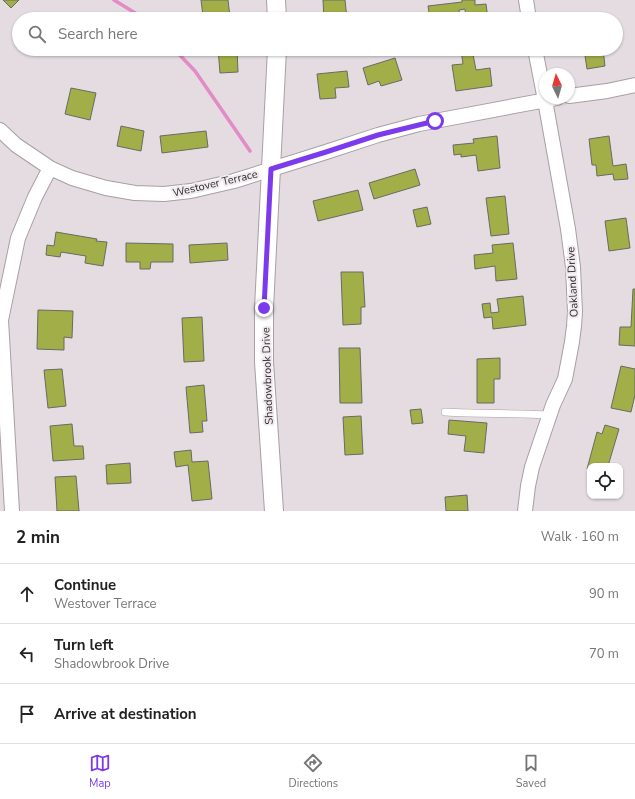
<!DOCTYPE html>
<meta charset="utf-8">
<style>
:root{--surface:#fff;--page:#f6f6f6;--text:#222;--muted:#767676;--line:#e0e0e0;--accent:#7c3aed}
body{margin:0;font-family:"Nunito Sans",sans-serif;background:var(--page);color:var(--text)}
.controls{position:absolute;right:12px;bottom:12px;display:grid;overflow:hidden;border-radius:8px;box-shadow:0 1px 3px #0004}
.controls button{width:36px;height:36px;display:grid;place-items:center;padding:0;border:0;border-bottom:1px solid var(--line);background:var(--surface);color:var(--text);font:20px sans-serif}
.compass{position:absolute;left:539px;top:68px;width:36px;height:36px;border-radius:50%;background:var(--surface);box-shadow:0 1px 3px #0004;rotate:355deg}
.stop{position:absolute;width:12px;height:12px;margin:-9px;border:3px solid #7c3aed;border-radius:50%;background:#fff}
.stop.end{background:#7c3aed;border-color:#fff;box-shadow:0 1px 4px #0008}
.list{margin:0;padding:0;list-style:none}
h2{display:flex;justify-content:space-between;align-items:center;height:52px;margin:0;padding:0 16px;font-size:17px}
h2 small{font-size:13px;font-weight:400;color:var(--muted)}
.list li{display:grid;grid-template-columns:26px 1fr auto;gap:12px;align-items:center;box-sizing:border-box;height:60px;padding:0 16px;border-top:1px solid var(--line)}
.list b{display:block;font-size:15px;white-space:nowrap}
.list p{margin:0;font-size:13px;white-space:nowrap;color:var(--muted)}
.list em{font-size:13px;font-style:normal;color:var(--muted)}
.icon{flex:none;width:22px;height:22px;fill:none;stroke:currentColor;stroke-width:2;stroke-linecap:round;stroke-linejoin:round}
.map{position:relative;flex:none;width:635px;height:511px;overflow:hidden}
.search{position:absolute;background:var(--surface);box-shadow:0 1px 3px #0004;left:12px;right:12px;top:12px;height:44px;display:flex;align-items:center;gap:10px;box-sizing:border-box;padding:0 14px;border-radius:22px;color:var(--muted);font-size:15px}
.sheet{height:232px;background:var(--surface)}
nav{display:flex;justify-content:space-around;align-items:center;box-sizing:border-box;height:56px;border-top:1px solid var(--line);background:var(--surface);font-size:11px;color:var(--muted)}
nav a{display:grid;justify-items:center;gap:2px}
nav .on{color:var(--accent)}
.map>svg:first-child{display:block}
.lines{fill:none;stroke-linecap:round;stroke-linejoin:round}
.stream{stroke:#e28bc6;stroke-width:3.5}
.building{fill:#a2ae47;stroke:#696a63}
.service-casing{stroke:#a79fa4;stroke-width:8}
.minor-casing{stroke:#a79fa4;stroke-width:16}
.tertiary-casing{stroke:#a79fa4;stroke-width:20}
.service{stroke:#fff;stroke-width:7}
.minor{stroke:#fff;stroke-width:14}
.tertiary{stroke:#fff;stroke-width:18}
.route{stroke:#7c3aed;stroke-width:5}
.labels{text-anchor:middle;stroke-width:4;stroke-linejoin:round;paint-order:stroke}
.street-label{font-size:11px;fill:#2e2b2d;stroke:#f1eaee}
</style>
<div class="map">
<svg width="635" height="511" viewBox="0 0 635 511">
<rect width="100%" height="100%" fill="#e4dce1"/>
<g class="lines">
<path class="stream" d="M114 0 145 19
M174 49 195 71 250 151"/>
</g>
<path class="building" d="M3 0H19L11 8Z
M201 0H228L230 17 212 19 211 15 203 16Z
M323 0H345L347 19H324Z
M462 0H475V5L486 4 488 19H466L465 9 459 10 460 19H430L428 6 462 2Z
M218 49H237L238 72 220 73Z
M472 49 476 70 490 68 492 86 456 91 452 65 463 64 461 50Z
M584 49H603L605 66 587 69Z
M395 58 402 80 381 86 379 81 368 85 363 68Z
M347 71 349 87 335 88 336 98 320 99 317 74Z
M71 88 96 93 90 120 65 114Z
M121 126 144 131 141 151 117 146Z
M206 131 208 147 162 153 160 136Z
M497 136 500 168 478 171 476 155 461 157V154L454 155 453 145 474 143 473 139Z
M609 136 613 166 626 164 628 179 614 180 613 174 597 176 596 165H592L589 139Z
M415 169 420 185 374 199 369 183Z
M358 190 363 210 318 221 313 201Z
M505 196 509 234 491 236 486 198Z
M427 207 431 224 417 227 413 210Z
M626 218 630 248 609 251 605 221Z
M56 232 97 239 96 241 107 242 103 266 85 263 86 256 61 252 60 257 46 255 47 245 54 246Z
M126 243 173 244V262H151L150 269H140V262H126Z
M227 243 228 260 190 263 189 245Z
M513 243 517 279 496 281 495 266 475 269 474 255 493 253 492 245Z
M341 272H363L365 307H361V324L343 325Z
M633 289H635V346L619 345 620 327H631Z
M523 296 526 325 493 329 492 317 484 318 482 304 490 303 491 313 499 312 497 299Z
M38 310 73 311 72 338 64 337V350L37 349Z
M202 317 204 361 184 362 182 318Z
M339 348H360L362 403H340Z
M500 358V379H494V403H477V359Z
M621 366 635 369V395L631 412 611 408Z
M62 369 66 406 48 408 44 370Z
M204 385 207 421H202L203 432 190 433 186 387Z
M421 409 423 423 412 424 410 410Z
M361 416 363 454 345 455 343 417Z
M449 420 487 423 484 453 464 451 466 436 448 434Z
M72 424 74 446H83L84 459 53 461 50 426Z
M605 425 619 429 608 466H590V470L587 469 597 432 602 434Z
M191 450 192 462 208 461 212 499 192 501 188 465 176 467 174 452Z
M130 463 131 483 107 484 106 465Z
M76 476 79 511H57L55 477Z
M467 495 468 511H446L445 497Z"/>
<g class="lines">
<g class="service-casing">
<path id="service" d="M445 412C480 414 515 413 550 415"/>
</g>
<g class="minor-casing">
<path id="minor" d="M526 0 529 19
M569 96 607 91 635 85
M0 130 16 145 50 168 72 178 106 188 135 193 164 194 191 191 234 181 326 152 378 135 419 124 557 98
M12 511 1 320 18 238 35 197 50 168
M525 511 528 486 532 467 553 405 565 379 572 342 574 326 575 312 573 267 568 229 545 100 535 49"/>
</g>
<g class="tertiary-casing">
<path id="tertiary" d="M276 0 277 19
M274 511 264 362V308L277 49"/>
</g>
<use href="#service" class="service"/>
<use href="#minor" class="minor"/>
<use href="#tertiary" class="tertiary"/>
</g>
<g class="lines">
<path class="route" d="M264 308 271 169 326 152 378 135 435 121"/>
</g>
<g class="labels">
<g class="street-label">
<text transform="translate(215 183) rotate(-13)" y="4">Westover Terrace</text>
<text transform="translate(572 282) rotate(-93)" y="4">Oakland Drive</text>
<text transform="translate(267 376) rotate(-92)" y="4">Shadowbrook Drive</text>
</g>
</g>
</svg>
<div class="controls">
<button><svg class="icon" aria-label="locate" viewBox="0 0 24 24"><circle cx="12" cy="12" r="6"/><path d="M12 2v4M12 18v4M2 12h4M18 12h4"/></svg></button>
</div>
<svg class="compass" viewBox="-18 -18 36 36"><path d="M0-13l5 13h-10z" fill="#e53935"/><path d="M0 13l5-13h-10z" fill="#767676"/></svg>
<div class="stop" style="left:435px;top:121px"></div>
<div class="stop end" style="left:264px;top:308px"></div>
<div class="search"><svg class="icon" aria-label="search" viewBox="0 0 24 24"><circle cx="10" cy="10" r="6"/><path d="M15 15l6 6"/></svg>Search here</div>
</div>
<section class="sheet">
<h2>2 min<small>Walk · 160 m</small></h2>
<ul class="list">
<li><svg class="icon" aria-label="ahead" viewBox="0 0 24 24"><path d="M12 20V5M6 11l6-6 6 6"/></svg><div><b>Continue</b><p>Westover Terrace</p></div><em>90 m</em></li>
<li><svg class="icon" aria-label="left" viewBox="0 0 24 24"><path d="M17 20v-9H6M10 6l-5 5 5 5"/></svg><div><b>Turn left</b><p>Shadowbrook Drive</p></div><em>70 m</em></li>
<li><svg class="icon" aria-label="arrive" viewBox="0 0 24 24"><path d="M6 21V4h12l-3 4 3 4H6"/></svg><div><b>Arrive at destination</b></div></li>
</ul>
</section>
<nav>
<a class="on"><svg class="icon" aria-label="map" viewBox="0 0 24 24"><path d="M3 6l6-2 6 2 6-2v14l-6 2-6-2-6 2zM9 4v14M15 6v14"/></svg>Map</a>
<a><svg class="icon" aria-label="directions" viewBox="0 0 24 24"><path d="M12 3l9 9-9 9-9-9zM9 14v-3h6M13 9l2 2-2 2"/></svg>Directions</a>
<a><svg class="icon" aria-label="saved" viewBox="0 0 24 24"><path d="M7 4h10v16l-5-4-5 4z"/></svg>Saved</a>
</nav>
